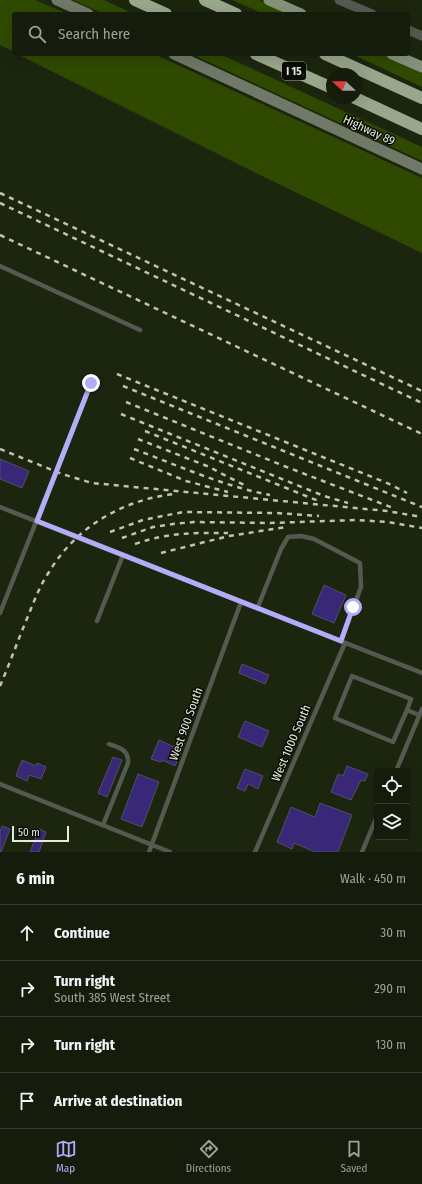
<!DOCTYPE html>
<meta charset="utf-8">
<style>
:root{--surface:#151c0b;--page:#1e2514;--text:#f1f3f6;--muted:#9da19d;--line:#343a2c;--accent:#b3acf9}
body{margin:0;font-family:"Fira Sans Condensed",sans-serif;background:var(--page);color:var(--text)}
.controls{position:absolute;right:12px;bottom:12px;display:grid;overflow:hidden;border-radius:4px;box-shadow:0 4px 16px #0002}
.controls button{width:36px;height:36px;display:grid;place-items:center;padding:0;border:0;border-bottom:1px solid var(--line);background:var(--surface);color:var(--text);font:20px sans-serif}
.compass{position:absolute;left:326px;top:68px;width:36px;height:36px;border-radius:50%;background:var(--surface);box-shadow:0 4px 16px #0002;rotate:292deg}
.scale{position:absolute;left:12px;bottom:10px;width:57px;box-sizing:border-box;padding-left:4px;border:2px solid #e4ebdd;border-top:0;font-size:11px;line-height:14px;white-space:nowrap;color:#e4ebdd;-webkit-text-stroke:3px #090d05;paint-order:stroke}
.stop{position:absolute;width:12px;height:12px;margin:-9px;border:3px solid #b3acf9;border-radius:50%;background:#fff}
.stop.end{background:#b3acf9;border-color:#fff;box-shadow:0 1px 4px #0008}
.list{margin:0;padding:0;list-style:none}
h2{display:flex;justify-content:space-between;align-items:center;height:52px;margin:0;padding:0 16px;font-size:17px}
h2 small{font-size:13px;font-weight:400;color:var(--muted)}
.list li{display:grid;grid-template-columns:26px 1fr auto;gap:12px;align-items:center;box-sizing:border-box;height:56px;padding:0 16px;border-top:1px solid var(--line)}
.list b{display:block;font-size:15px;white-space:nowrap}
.list p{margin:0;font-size:13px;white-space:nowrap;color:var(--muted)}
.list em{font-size:13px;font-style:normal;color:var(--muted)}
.icon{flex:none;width:22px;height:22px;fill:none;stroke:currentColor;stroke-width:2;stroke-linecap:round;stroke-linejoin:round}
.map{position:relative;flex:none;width:422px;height:852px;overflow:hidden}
.search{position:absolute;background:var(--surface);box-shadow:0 4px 16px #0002;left:12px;right:12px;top:12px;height:44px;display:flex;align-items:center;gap:10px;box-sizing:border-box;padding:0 14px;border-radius:4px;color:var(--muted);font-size:15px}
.sheet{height:276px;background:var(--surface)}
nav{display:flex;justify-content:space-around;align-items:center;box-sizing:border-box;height:56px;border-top:1px solid var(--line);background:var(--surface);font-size:11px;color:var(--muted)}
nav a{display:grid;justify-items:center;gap:2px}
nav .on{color:var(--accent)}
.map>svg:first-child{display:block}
.green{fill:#2f4a00}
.building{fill:#392878;stroke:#504e67}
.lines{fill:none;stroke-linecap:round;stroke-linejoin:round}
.service{stroke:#545a4f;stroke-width:4.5}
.minor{stroke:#545a4f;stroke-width:9}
.secondary{stroke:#707967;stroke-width:11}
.primary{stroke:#86917a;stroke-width:11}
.motorway{stroke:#99a78c;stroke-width:12}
.rail{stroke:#bdc4b5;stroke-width:2.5;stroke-dasharray:5 5;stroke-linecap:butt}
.route{stroke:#b3acf9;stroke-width:5}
.labels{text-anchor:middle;stroke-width:3;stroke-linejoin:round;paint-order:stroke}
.shield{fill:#090d05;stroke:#a2a89c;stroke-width:1}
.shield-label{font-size:11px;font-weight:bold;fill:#e4ebdd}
.street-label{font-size:12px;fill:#e4ebdd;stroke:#090d05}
</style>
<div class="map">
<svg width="422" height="852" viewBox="0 0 422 852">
<rect width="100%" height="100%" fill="#1c260f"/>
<path class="green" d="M0 0H35L68 14H14V52L0 45Z
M73 0H104L134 14H104Z
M232 0H259L292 14H264Z
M17 54H154L422 178V253L262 176Z
M191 54H220L422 147V161Z
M352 54H385L422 70V87Z"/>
<path class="building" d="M0 459 29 471 22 488 0 479Z
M324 585 346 595 334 623 312 614Z
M242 664 269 675 265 684 239 673Z
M245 721 269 731 262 747 238 737Z
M178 738 185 741 175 766 162 760 161 762 151 759 159 740 174 747Z
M113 757 122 760 107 797 98 793Z
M22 760 36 766 37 763 46 767 41 779 29 775 27 781 16 776Z
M347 766 368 774 365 781 361 780 351 800 331 792 338 774 343 776Z
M245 769 263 776 258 789 248 784 245 791 237 788Z
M138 774 159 782 142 827 121 819Z
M320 803 352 815 338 852H315L294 843 292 849 277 842 291 807 315 817Z
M2 826 10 829 1 852H0V832Z
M39 829 46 832 39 852H30Z"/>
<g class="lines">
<path class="service" d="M0 266 140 330
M0 507 241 602 422 673
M257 609 281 549 288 537 301 536 314 539 360 563 361 587 341 641
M0 613 91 383
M97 621 123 555
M407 710 393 742 335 718 352 676 411 699 407 710 419 715
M396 771 422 709
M0 784 170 852
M103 825 128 763C129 750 120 748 109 744
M149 852 241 602
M255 852 345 643
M362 852 377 816"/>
<path class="minor" d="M339 0 372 14
M408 30 422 36"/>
<path class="secondary" d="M57 0 88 14
M174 54 422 169"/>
<path class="primary" d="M269 0 301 14
M392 54 422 67"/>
<path class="motorway" d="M135 0 166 14
M205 0 236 14
M256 54 332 88
M325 54 422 98
M355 98 422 129"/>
<path class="rail" d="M0 193 422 391
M0 203 422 403
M0 235 422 434
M117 374 387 483 407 493
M123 386 422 507
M126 402 284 466 393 508
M121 414 324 496 348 503
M145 431 321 502
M138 439 207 466 244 485
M0 449 62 474 92 483 387 511 422 517
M134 449C179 466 223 486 270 495
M130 458 186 481 228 492
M110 532 143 520 183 512 276 513 319 516
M122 538 153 527 173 524 194 522 270 523 356 520 388 522 422 528
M135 544C170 532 192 533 228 533
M161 553 229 536 286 527
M0 686C9 665 17 643 26 621 33 604 39 587 49 572 76 527 122 500 174 494"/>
</g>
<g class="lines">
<path class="route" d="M91 383 37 521 341 641 353 607"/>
</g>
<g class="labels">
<rect class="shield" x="282" y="62" width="24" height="18" rx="3"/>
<g class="shield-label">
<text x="294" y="75">I 15</text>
</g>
<g class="street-label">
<text transform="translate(369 130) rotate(25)" y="4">Highway 89</text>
<text transform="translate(186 724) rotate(-70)" y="4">West 900 South</text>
<text transform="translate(291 743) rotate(-67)" y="4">West 1000 South</text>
</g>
</g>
</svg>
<div class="controls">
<button><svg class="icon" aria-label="locate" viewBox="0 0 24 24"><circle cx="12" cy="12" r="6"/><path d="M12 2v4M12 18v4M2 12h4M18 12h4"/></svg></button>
<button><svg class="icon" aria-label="layers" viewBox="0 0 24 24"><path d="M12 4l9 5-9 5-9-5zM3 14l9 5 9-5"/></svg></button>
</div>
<svg class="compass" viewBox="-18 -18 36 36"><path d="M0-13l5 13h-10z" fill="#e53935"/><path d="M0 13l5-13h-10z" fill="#9da19d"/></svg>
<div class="scale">50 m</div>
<div class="stop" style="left:353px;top:607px"></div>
<div class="stop end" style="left:91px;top:383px"></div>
<div class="search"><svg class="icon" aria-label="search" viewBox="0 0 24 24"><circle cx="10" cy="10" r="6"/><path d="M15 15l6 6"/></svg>Search here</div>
</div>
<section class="sheet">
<h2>6 min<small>Walk · 450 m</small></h2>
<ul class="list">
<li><svg class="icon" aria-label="ahead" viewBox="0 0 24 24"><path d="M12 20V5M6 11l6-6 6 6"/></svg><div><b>Continue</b></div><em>30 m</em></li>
<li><svg class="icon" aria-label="right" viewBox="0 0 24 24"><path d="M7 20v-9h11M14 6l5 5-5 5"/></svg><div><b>Turn right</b><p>South 385 West Street</p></div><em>290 m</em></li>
<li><svg class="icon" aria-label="right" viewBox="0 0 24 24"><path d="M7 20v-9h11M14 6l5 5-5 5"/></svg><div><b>Turn right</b></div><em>130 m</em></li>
<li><svg class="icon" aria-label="arrive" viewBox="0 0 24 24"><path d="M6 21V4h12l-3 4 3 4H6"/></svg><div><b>Arrive at destination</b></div></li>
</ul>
</section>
<nav>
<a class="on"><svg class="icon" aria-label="map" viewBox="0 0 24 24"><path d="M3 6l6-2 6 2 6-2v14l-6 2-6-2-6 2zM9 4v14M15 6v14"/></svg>Map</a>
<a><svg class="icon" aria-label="directions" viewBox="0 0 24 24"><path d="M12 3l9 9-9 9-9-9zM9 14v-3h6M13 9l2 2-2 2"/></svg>Directions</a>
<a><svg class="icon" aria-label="saved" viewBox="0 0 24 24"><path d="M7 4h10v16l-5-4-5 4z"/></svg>Saved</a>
</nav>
